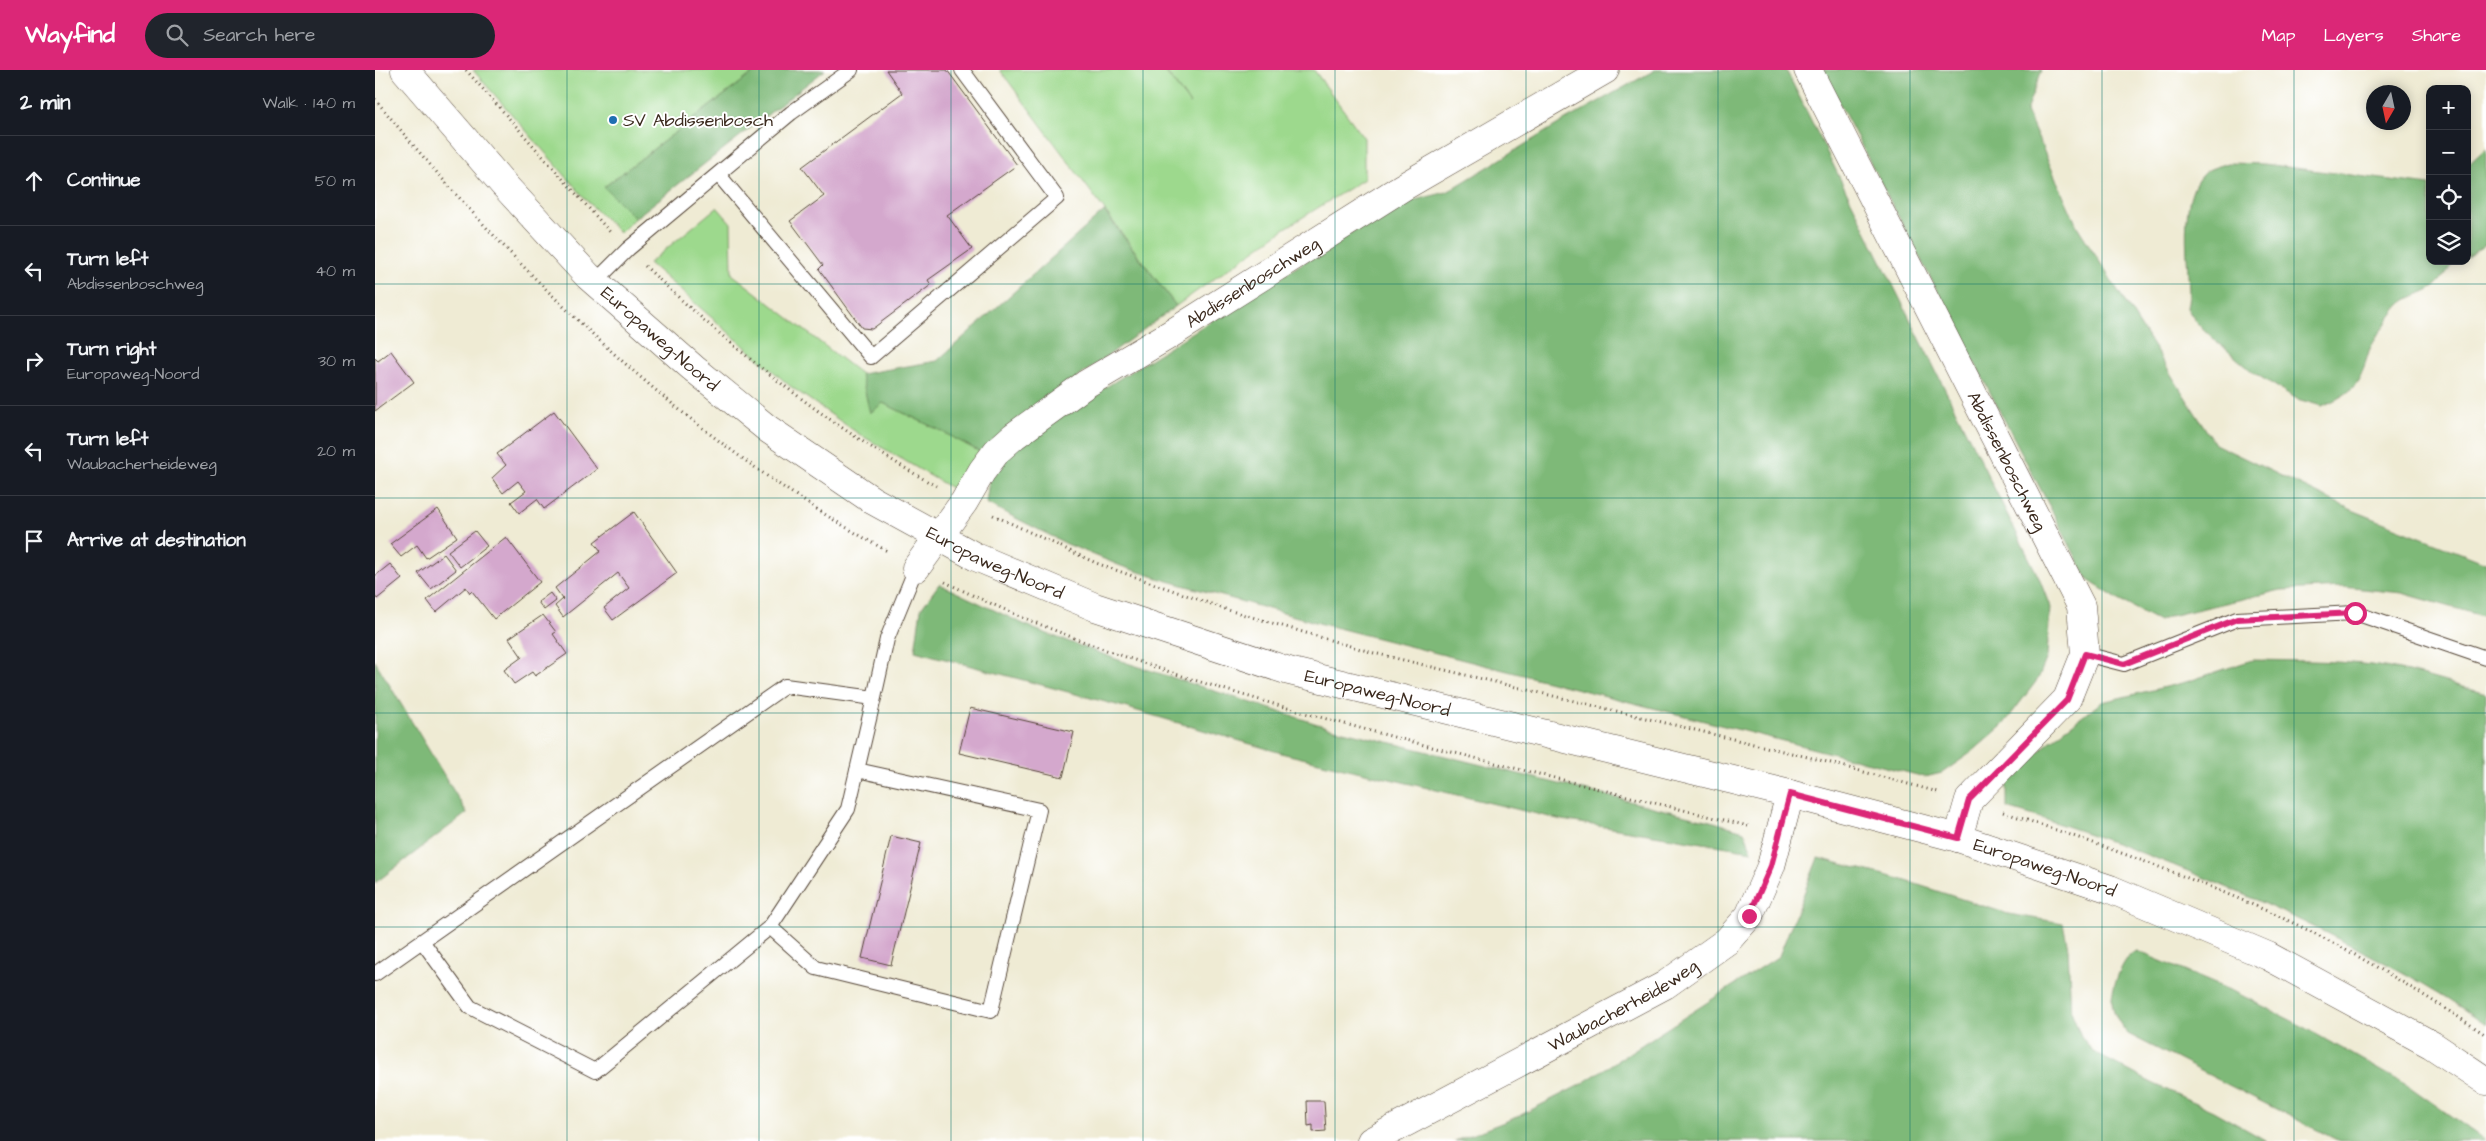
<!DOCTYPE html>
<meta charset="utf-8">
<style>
:root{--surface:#171b24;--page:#20242c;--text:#f1f3f6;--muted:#9ea1a6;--line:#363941;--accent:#db2777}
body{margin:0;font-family:"Architects Daughter",sans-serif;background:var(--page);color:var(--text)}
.controls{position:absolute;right:15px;top:15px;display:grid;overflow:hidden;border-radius:10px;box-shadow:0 2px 12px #0003}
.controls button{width:45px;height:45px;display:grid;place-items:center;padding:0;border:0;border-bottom:1px solid var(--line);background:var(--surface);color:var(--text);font:25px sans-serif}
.compass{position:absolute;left:1991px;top:15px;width:45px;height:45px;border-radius:50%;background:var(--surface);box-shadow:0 2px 12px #0003;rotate:189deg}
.stop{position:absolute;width:15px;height:15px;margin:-11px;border:4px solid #db2777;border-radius:50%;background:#fff}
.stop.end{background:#db2777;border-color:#fff;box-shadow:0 1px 5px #0008}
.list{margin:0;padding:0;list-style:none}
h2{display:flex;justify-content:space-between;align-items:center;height:65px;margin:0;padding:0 20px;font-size:21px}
h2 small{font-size:16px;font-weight:400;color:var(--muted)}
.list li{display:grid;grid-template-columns:32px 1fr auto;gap:15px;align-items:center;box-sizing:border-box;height:90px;padding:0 20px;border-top:1px solid var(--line)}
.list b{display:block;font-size:19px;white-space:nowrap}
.list p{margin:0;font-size:16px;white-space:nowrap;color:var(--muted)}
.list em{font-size:16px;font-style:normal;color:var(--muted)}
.icon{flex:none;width:28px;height:28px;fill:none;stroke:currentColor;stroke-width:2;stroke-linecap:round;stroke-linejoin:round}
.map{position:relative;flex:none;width:2111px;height:1071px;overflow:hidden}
header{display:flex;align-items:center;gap:30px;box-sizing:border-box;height:70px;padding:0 25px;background:var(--accent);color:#fff}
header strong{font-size:24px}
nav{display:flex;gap:28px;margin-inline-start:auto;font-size:18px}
.search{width:350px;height:45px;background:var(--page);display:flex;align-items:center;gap:12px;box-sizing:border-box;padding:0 18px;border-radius:28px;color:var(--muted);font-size:19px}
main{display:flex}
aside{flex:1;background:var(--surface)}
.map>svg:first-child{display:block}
.green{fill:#9dd98d;stroke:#6c8256}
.forest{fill:#7eb978;stroke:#5c724b}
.building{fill:#d4a8cd}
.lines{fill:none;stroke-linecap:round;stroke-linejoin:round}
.lane-casing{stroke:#564739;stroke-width:16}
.street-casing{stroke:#564739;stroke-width:29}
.secondary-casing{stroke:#564739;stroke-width:29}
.path{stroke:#564739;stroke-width:3;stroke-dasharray:1 4;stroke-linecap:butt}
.lane{stroke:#fff;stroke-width:14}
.street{stroke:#fff;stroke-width:28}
.secondary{stroke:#fff;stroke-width:28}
.route{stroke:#db2777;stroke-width:6}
.grid{fill:none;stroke:#0f766e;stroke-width:1;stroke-opacity:0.55}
.poi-dot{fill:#1f6fb2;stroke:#fff;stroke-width:2}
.labels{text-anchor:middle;stroke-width:4;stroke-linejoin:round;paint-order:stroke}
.poi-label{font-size:18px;fill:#3b2a1e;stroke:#fff;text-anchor:start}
.street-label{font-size:18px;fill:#3b2a1e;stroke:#fff}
</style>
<header>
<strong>Wayfind</strong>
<div class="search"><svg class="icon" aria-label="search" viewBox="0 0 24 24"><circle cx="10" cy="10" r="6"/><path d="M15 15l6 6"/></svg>Search here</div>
<nav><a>Map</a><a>Layers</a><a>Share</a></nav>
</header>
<main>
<aside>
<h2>2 min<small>Walk · 140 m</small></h2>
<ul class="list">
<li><svg class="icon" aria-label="ahead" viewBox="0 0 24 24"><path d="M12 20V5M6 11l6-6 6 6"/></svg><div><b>Continue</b></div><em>50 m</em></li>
<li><svg class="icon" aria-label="left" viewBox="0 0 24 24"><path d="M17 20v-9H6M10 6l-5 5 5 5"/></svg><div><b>Turn left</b><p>Abdissenboschweg</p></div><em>40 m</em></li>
<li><svg class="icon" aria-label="right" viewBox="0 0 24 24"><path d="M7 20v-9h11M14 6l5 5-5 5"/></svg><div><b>Turn right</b><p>Europaweg-Noord</p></div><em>30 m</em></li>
<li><svg class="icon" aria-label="left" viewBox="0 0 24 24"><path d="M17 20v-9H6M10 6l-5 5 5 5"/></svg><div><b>Turn left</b><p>Waubacherheideweg</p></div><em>20 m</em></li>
<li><svg class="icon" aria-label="arrive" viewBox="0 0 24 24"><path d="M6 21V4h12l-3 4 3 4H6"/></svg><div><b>Arrive at destination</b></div></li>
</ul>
</aside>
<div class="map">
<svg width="2111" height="1071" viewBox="0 0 2111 1071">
<rect width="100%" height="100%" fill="#fff"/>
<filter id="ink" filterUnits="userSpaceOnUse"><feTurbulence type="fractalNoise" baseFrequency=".02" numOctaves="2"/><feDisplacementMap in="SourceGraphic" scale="10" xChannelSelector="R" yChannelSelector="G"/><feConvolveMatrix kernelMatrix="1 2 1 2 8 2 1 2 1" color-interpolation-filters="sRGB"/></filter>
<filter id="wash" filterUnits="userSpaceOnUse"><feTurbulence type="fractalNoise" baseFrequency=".0096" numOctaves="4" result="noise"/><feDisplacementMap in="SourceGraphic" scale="20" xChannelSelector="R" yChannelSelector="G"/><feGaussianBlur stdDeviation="1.12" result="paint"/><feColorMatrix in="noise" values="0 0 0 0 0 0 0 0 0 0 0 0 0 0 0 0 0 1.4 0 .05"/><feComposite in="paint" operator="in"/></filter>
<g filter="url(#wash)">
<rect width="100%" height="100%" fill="#efebd4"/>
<path class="green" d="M98 0H382L229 117 260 148 245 163 215 134Z
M625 0H789L815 34 790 0H939L989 68V109L909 159 801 236Z
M342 137 356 153 357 204 486 304 495 342 508 333 564 360 607 383 583 422 484 364 415 316 274 193Z"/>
<path class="forest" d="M382 0H450L260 148 229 117Z
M1280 0H1411L1664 508 1675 537 1672 587 1663 609 1628 655 1597 682 1567 703 1550 707 951 555 786 509 746 496 692 474 611 433 614 410 647 370 1020 135 1072 122 1185 53Z
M1447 0H1667L1651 41 1702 156 1840 374 1977 440 2111 493V547L2027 523 1968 517 1906 520 1795 546 1784 551 1744 530 1713 510Z
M2111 78V174L2092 187V96Z
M1853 93 1888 94 2055 115V191H2084C2074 196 2069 208 2061 215 2050 224 2032 226 2024 236 2017 243 1997 273 1994 281 1984 315 1981 321 1947 336L1922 329 1879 303 1839 269 1821 252 1812 238 1814 226C1814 193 1802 128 1829 103 1834 98 1846 96 1853 93Z
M729 141 801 236 709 303 607 383 564 360 508 333 495 343 486 304 562 291Z
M564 514 659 559 752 593 952 657 1339 752 1369 761 1377 781 1187 750 910 684 749 637 540 581 546 539Z
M1877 590C1916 591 1956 590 1996 595 2035 600 2073 613 2111 624V954C2058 916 1998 886 1939 857 1841 810 1737 768 1632 738V713L1651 692 1689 660 1727 632 1811 612Z
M0 591 92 743 0 813Z
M1443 788 1525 809 1633 844 1688 853 1693 878 1696 941 1706 966 1718 982 1777 1013 1838 1041 1892 1071H1080L1142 1047 1203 1016 1404 886Z
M1762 881 1864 924 1931 958 2035 1017 2111 1071H1964L1753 964C1745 955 1736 941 1737 928 1738 915 1749 884 1762 881Z"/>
<g id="blocks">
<path class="building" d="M511 0H572L642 95 572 145 597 179 553 210 556 215 497 259 487 258 444 199 448 195 415 151 449 126 427 97 527 23Z
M16 281 39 312 0 341V288L3 291Z
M179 341 222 399 169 439 162 429 144 443 136 432 151 421 143 411 128 423 121 414 117 408 131 395 122 384Z
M63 439 82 467 51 488 42 475 26 487 15 474Z
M259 442 302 503 238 550 229 538 254 518 243 503 188 547 180 536 188 529 180 518 226 481 219 472Z
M100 461 112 476 85 497 73 481Z
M131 467 165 512 119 549 97 521 95 523 91 517 61 542 52 530Z
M69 484 81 500 56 519 43 503Z
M15 494 27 509 2 529 0 526V506Z
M175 523 181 531 169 540 163 532Z
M168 545 181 562 178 564 192 584 160 606 157 602 139 614 129 600 147 587 134 568Z
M595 638 699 662 688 707 584 683Z
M516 766 546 773 516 895 487 888Z
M932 1031H949L951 1061 938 1062V1055L933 1056Z"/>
</g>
</g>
<g filter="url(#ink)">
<use href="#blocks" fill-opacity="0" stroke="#564739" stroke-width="1"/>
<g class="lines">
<g class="lane-casing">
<path id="lane" d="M343 104 496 287 682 128 587 0
M220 212 253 179 416 43 476 0
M1710 584 1749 594 1862 549 1980 543 2111 588
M395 857 441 898 616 941 664 740 482 700
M47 871 95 937 220 1001 395 857 473 739 499 628
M0 904 410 616 499 628 512 569 541 498"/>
</g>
<g class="street-casing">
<g id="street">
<path id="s1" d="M1433 0 1706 536 1710 584 1692 629 1594 730 1583 768"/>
<path id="s2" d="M541 498 589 432 607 401 622 381 639 366 711 314 794 265 1028 117 1230 0"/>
<path id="s3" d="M996 1071 1290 915 1352 871 1374 846 1396 796 1415 724"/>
</g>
</g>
<g class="secondary-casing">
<g id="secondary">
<path id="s4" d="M30 0 130 116 213 206 318 298 393 359 497 430 601 487 720 537 914 601 1415 724 1583 768 1735 819 1893 886 2057 975 2111 1011"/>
</g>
</g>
<path class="path" d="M91 0 235 162
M0 29C144 206 312 371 514 482
M270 196C358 280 455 357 561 416
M618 445 721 493 853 540 999 583 1441 689 1563 722
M570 512C707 579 853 623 1000 662 1124 695 1249 725 1373 756
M1628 742C1720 773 1812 805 1901 845 1974 878 2044 921 2111 965"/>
<use href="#lane" class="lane"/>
<use href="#street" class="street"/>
<use href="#secondary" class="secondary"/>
</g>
</g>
<g class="lines" filter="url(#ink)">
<path class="route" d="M1374 846 1396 796 1415 724 1583 768 1594 730 1692 630 1710 584 1749 594 1862 549 1980 543"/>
</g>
<path class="grid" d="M192 0V1071M384 0V1071M576 0V1071M768 0V1071M960 0V1071M1151 0V1071M1343 0V1071M1535 0V1071M1727 0V1071M1919 0V1071M0 214H2111M0 428H2111M0 643H2111M0 857H2111"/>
<circle class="poi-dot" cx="238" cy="50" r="5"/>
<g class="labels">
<g class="poi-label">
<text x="248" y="56">SV Abdissenbosch</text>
</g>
<g class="street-label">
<text dy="6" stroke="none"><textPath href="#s2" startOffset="449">Abdissenboschweg</textPath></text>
<text dy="6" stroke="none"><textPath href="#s4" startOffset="371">Europaweg-Noord</textPath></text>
<text dy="6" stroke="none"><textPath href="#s1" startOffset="439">Abdissenboschweg</textPath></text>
<text dy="6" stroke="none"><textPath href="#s4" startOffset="776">Europaweg-Noord</textPath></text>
<text dy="6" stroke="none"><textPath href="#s4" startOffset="1181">Europaweg-Noord</textPath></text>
<text dy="6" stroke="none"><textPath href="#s4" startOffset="1871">Europaweg-Noord</textPath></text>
<text dy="6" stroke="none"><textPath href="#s3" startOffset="286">Waubacherheideweg</textPath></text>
</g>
</g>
</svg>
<div class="controls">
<button>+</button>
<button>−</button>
<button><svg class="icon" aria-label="locate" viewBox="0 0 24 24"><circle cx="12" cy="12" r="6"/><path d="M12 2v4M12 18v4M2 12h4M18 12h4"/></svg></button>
<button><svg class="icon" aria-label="layers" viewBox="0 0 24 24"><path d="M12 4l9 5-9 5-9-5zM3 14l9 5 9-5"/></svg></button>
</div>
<svg class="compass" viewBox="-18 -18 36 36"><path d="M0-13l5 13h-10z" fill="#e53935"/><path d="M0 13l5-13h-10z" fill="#9ea1a6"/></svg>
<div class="stop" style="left:1980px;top:543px"></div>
<div class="stop end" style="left:1374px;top:846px"></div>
</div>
</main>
